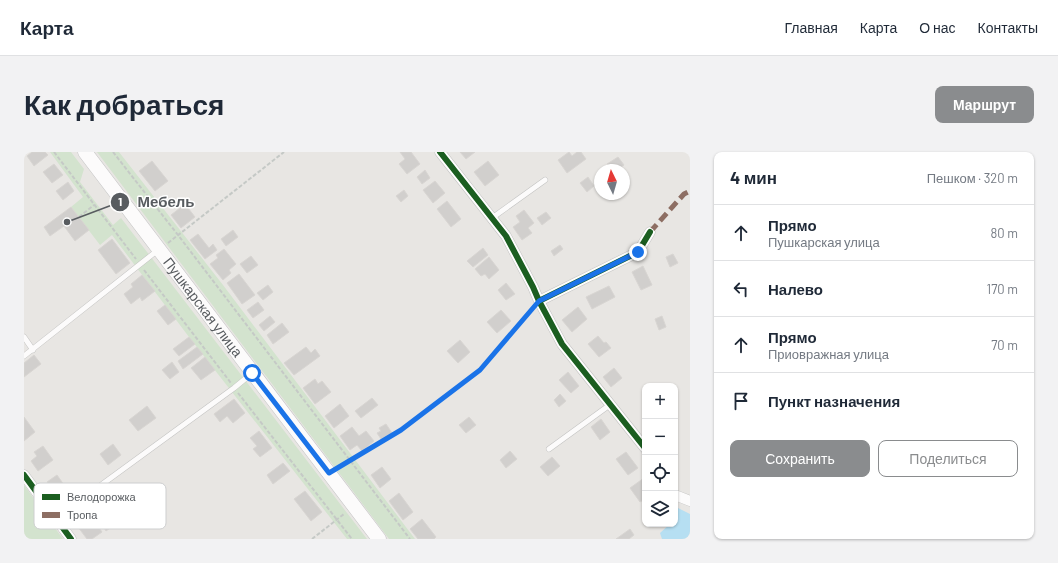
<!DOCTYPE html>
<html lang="ru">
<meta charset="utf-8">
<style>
:root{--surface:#fff;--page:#f2f2f3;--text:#1f2937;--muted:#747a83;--line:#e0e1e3;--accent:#8a8c8e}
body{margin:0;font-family:Barlow,sans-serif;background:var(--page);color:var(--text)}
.controls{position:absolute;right:12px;bottom:12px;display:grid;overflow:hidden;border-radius:8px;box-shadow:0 1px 3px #0004}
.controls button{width:36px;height:36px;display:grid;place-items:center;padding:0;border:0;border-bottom:1px solid var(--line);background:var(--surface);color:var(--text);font:20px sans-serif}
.compass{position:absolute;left:570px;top:12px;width:36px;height:36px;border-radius:50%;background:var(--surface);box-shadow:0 1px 3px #0004;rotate:355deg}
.stop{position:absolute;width:12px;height:12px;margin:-9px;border:3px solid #1a73e8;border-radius:50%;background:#fff}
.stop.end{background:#1a73e8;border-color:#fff;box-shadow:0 1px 4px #0008}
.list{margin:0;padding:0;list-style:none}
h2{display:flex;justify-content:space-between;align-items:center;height:52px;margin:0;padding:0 16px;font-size:17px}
h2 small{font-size:13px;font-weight:400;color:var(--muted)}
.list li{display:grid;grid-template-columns:26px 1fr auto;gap:12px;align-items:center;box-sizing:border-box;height:56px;padding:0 16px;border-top:1px solid var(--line)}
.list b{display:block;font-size:15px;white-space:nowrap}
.list p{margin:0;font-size:13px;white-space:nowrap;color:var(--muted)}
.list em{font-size:13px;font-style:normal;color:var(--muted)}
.actions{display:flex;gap:8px;padding:12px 16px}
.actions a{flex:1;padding:9px 0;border:1px solid var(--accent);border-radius:8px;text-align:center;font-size:14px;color:var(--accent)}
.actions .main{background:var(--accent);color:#fff}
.icon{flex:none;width:22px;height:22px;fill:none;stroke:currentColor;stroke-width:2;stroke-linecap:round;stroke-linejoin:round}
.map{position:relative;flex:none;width:666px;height:387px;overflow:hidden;border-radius:8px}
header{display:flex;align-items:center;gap:24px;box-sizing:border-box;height:56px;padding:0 20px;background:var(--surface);border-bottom:1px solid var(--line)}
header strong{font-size:19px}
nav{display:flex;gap:22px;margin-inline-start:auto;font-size:14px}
.intro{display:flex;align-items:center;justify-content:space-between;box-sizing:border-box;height:96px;padding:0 24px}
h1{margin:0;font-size:28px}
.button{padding:10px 18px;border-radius:8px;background:var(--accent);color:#fff;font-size:14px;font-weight:700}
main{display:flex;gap:24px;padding:0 24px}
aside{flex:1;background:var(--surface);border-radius:8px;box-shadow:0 1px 3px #0004}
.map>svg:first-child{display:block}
.green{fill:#d3e3ce}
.water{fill:#b6dff2}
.building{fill:#d1cfcd;stroke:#d8d5d2}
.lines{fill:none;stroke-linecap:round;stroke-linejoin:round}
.lane-casing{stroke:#c3c3c2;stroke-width:6}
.street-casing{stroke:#c3c3c2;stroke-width:11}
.secondary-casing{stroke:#c4c4c5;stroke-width:15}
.path{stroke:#c5c9c6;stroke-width:2;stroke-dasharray:4 2;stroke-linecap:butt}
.lane{stroke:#fcfbfb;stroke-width:5}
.street{stroke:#fcfbfb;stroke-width:10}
.secondary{stroke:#fcfbfb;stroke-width:14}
.quiet{stroke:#8d6e63;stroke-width:5;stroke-dasharray:10 5;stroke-linecap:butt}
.cycleway-casing{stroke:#fff;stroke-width:8}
.cycleway{stroke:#1b5e20;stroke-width:6}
.route{stroke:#1a73e8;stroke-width:5}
.labels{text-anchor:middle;stroke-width:3;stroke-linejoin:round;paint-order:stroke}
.street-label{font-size:14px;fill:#585c60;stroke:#fff}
.key{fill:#fff;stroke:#cdcecf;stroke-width:1}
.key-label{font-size:11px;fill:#585c60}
.leader{fill:none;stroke:#585c60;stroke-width:1.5}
.callout-dot{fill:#585c60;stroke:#fff;stroke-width:1.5}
.mark-label{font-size:12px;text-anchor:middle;font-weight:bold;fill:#fff}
.callout-label{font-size:15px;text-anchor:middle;font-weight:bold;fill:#585c60;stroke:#fff;stroke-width:3;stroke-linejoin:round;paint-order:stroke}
</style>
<header>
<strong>Карта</strong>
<nav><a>Главная</a><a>Карта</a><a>О нас</a><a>Контакты</a></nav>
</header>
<div class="intro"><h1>Как добраться</h1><a class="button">Маршрут</a></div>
<main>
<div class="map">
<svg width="666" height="387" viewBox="0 0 666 387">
<rect width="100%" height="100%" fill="#e8e6e3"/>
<path class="green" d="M26 0H47L60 17 56 30 89 73 97 66 343 387H323L165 185 88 83 76 93 47 55 59 45Z
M73 0H95L199 133 391 387H365Z
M0 333 39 387H0Z"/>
<path class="water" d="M654 356 666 362V387H638L636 381 646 372H651V359Z"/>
<path class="building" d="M8 0H21L24 3 10 14 3 4Z
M376 0H387L396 12 383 22 375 12 381 7Z
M436 0H451L442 7Z
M545 0 548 4 553 0H557L562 7 543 21 534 8Z
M594 5 600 13 593 18H588L583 12Z
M128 9 144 29 131 39 115 19Z
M464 9 475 23 461 34 450 20Z
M30 12 39 23 28 31 19 20Z
M401 18 406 26 398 32 393 25Z
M564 25 570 34 563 40 556 31Z
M411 29 421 41 409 51 399 38Z
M44 30 50 39 39 48 32 39Z
M380 38 384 44 377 50 372 44Z
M423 49 437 67 427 75 413 57Z
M161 52 171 65 157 76 147 63Z
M47 55 65 78 51 89 40 74 26 84 20 75Z
M500 58 510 71 504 76 508 81 498 88 489 75 496 70 492 64Z
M522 60 527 66 518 73 513 66Z
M209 78 214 85 202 94 197 87Z
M174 82 185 96 189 92 193 98 181 107 166 88Z
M88 87 106 111 92 122 74 98Z
M536 93 539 97 530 104 527 99Z
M459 96 464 103 449 115 443 109Z
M200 97 212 112 205 118 207 121 199 128 186 112 194 106 192 103Z
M649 102 654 111 646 115 642 105Z
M227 104 234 113 223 121 216 112Z
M465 105 475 118 465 127 461 122 457 124 451 117Z
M619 114 628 133 617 138 608 120Z
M215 122 231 143 218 152 203 131Z
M118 123 131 139 118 149 116 145 107 152 100 142 109 135 107 132Z
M482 131 491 142 482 148 474 138Z
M244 133 249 140 239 148 233 141Z
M585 134 591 145 568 157 562 145Z
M234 150 240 158 229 166 223 158Z
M141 153 152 167 144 173 133 159Z
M554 155 563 167 548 180 538 168Z
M477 158 487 169 473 181 463 170Z
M246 164 251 170 240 179 235 173Z
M638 164 642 175 635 178 631 167Z
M258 171 265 180 249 192 243 183Z
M574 184 580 191 582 190 587 196 575 205 564 192Z
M165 185 171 192 155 204 149 197Z
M436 188 446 200 434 211 423 199Z
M173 195 179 202 159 217 154 209Z
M282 195 287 201 291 197 296 204 270 223 260 211Z
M10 203 17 212 0 225V211Z
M181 205 191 218 177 228 167 216Z
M148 210 155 220 146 227 138 218Z
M590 216 598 226 587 235 579 225Z
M544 220 555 234 547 241 535 228Z
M291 227 294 232 298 229 307 240 291 252 279 236Z
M536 242 542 249 535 255 530 248Z
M348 246 354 253 337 266 331 259Z
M210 247 221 261 209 271 203 264 196 270 190 262Z
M316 252 325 264 310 276 301 264Z
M123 254 132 266 114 279 105 268Z
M0 265 11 280 0 289Z
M445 265 452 273 442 281 435 273Z
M577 267 586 280 576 288 567 275Z
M362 272 368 281 357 287 353 281 357 279 355 276Z
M328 275 335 284 342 279 350 289 338 299 333 293 326 298 316 284Z
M235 279 248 296 236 305 229 297 233 294 226 286Z
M89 292 97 303 84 313 76 302Z
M19 294 29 308 14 319 7 309 13 304 10 300Z
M486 299 493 307 482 316 476 308Z
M602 300 614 316 604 323 592 307Z
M528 305 536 314 524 324 516 315Z
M259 311 266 319 249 332 243 323Z
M358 315 367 327 356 336 347 323Z
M33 323 45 340 36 347 23 330Z
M620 326 621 328V347L616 350 606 336Z
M281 339 298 360 287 369 270 347Z
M375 341 389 360 379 368 365 349Z
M93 359 99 367 82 379 77 371Z
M65 361 78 380 68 387H63L51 371Z
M398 367 412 385 410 387H394L386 377Z
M606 377 610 383 605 387H592Z"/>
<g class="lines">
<g class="lane-casing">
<path id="lane" d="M468 66 521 28
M0 185 9 198
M0 204 134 98
M525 297 587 252
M32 366 210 236 227 222"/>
</g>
<g class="street-casing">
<path id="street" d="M416 0 482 84 509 135 515 149 538 192 621 296
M515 149 614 100 626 80
M0 323 47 387
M651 343 666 349"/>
</g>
<g class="secondary-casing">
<g id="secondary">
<path id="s1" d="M61 0 355 387"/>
</g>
</g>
<path class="path" d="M30 0 112 107
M89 0 154 83 386 387
M55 65 70 53
M144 91 260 0
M120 118 207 231
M214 241 328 387
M314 315 377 278 456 218 509 156
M288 387 320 362"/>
<use href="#lane" class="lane"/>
<use href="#street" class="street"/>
<use href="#secondary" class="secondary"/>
<path class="quiet" d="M626 80 660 42 666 39"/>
<g class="cycleway-casing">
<path id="cycleway" d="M416 0 482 84 509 135 515 149 538 192 621 296
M515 149 614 100 626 80
M0 323 47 387"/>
</g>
<use href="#cycleway" class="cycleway"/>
</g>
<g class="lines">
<path class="route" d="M228 221 305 321 377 278 456 218 515 149 614 100"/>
</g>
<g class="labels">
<g class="street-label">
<text dy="5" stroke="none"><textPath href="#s1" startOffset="195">Пушкарская улица</textPath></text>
</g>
</g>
<rect x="10" y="331" width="132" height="46" rx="6" class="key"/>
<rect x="18" y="342" width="18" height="6" fill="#1b5e20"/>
<rect x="18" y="360" width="18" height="6" fill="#8d6e63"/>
<g class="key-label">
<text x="43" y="349">Велодорожка</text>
<text x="43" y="367">Тропа</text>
</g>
<path class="leader" d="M43 70L96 50"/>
<g class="callout-dot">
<circle cx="43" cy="70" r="4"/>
<circle cx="96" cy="50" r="10"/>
</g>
<g class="mark-label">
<text x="96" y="54">1</text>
</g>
<g class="callout-label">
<text x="142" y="55">Мебель</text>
</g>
</svg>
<div class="controls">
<button>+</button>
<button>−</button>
<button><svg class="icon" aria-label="locate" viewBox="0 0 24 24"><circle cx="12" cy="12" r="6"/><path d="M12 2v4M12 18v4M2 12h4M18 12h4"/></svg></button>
<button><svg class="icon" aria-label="layers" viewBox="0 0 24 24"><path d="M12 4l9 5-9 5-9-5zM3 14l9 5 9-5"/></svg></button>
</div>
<svg class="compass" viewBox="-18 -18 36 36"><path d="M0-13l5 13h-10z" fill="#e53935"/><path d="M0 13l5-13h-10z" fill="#747a83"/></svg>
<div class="stop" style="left:228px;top:221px"></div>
<div class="stop end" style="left:614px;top:100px"></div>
</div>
<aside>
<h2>4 мин<small>Пешком · 320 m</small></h2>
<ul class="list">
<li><svg class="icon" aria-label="ahead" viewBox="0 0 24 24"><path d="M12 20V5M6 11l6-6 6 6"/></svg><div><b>Прямо</b><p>Пушкарская улица</p></div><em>80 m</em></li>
<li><svg class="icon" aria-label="left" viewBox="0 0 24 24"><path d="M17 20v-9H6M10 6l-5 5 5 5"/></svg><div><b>Налево</b></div><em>170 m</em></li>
<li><svg class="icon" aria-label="ahead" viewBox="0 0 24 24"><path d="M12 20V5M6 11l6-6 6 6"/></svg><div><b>Прямо</b><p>Приовражная улица</p></div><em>70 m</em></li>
<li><svg class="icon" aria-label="arrive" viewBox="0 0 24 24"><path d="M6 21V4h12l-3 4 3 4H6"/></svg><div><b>Пункт назначения</b></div></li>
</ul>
<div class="actions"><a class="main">Сохранить</a><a>Поделиться</a></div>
</aside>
</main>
